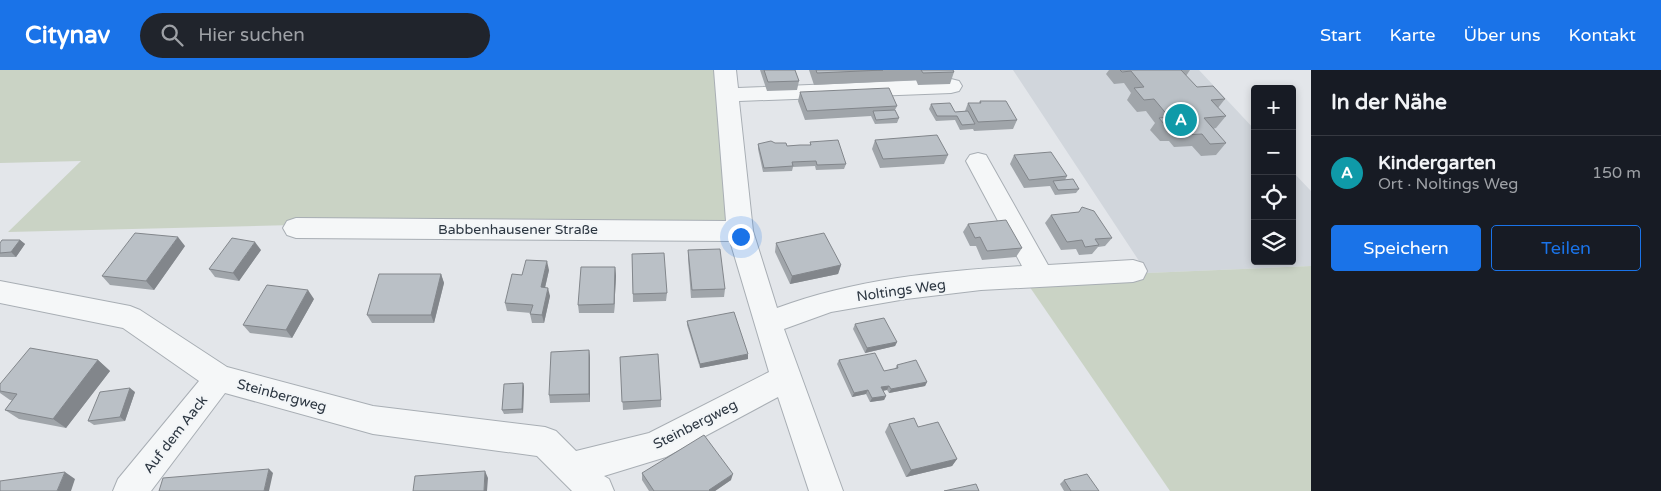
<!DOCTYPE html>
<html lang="de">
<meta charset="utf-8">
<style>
:root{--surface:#171b24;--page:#20242c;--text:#f1f3f6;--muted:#9ea1a6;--line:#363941;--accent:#1a73e8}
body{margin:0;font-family:"Varela Round",sans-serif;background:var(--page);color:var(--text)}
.controls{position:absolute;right:15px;top:15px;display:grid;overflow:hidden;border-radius:5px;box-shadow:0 2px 8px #0003}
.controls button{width:45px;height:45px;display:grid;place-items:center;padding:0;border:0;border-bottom:1px solid var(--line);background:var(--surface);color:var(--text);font:25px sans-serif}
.you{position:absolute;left:740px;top:166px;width:18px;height:18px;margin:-12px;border:4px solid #fff;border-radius:50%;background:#1a73e8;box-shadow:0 0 0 8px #1a73e833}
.badge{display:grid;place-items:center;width:32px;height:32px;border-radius:50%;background:var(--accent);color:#fff;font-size:16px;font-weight:700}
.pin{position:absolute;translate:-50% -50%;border:2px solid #fff;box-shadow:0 1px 5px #0006}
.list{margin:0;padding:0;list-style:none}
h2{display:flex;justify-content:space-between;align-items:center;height:65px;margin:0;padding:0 20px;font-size:21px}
h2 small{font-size:16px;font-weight:400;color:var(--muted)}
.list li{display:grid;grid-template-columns:32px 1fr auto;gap:15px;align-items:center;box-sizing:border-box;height:75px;padding:0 20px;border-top:1px solid var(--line)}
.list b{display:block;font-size:19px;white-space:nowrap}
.list p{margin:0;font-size:16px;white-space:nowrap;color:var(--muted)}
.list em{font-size:16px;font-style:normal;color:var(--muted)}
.actions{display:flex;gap:10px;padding:15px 20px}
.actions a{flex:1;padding:11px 0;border:1px solid var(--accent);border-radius:5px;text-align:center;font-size:18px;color:var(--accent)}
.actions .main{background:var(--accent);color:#fff}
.icon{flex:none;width:28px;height:28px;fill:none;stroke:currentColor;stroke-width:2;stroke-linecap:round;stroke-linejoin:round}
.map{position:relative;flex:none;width:1311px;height:421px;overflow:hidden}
header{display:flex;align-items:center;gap:30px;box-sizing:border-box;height:70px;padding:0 25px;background:var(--accent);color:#fff}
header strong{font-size:24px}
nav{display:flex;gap:28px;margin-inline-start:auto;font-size:18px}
.search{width:350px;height:45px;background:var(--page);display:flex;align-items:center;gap:12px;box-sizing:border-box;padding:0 18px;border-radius:28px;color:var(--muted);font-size:19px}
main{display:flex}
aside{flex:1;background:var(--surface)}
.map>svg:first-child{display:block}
.built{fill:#d1d6dc}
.green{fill:#cad3c5}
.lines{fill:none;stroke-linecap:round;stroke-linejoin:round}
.minor-casing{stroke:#a8aeb4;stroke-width:2}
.minor{fill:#f5f7f8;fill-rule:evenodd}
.wall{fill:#a0a5aa}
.shaded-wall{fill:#82868b}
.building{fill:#bac0c6;stroke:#82868b}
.labels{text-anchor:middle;stroke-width:4;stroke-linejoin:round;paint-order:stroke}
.street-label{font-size:14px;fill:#2c3641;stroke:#f2f5f7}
</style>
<header>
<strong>Citynav</strong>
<div class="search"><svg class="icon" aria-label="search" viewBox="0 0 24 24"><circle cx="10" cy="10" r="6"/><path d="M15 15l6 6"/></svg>Hier suchen</div>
<nav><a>Start</a><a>Karte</a><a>Über uns</a><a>Kontakt</a></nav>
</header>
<main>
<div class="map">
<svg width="1311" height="421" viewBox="0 0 1311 421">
<rect width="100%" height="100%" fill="#e3e6ea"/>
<path class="built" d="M1013 0H1199L1255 60V191H1292V101L1311 121V196L1147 203Z"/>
<path class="green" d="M0 0H716L729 152 332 154 8 162 81 91 0 93Z
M1311 196V421H1170L1027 213 1147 203Z"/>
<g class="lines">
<g class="minor-casing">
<path id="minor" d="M714 0H736L738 18 951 9 959 11 962 16 959 21 951 23 739 31 753 161 777 238C855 209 939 201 1022 196L966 91 970 85 978 83 986 85 1048 195 1133 190 1143 193 1147 201 1143 209 1133 212 981 220 906 229 831 242 784 259 843 421H809L778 327 666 387 604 406 609 409 614 421H572L537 386 373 364 225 323 151 421H113L118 409 199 311 123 258 0 233V211L130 236 140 240 227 297 373 336 545 357 556 361 576 381 649 363 769 302 730 171 296 168 287 165 283 158 287 151 296 148 726 151Z"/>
</g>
<use href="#minor" class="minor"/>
</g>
<path class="wall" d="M760 0H795L799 11 797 20 767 21Z
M809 0H953L954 2 950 14 918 15 916 10 814 15Z
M1109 0H1190L1186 6 1197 17 1225 29 1218 38 1226 46 1216 58 1213 59 1226 73 1216 85 1201 86 1192 76 1174 77 1169 71H1160L1150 60 1155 53 1146 41 1137 42 1127 30 1131 23 1124 13 1114 14 1106 4Z
M800 22 897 36 895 40 899 48 897 53 875 54 871 46 805 50 798 31Z
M980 31 1017 50 1013 59 974 61 973 59 960 60 955 50 936 51 929 39 931 34 955 42 965 41 968 33H979Z
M875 70 948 85 944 94 880 98 872 79Z
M810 72 846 94 844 99 816 100 815 96 793 97 792 101 763 102 758 79V74L775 73 787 76 810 75Z
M1014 85 1067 106 1065 110 1079 119 1076 123 1055 125 1050 116 1024 118 1010 94Z
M1051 145 1112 168 1105 176 1098 177 1092 184 1079 185 1076 179 1061 180 1045 153Z
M968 154 1022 178 1016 187 982 190 976 176H970L963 162Z
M20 170 25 174 16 187H0V183Z
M776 173 841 195 838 204 790 214 775 182Z
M185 176 154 220 110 215 102 206Z
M261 180 239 211 215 207 209 199Z
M688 180 725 219 724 227 691 228 688 189Z
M632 184 667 223 666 231 633 232Z
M615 197 616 206 614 243H579L578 235Z
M549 200 545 218 550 226 544 253H532L530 244 531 243 507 241 505 233 522 205Z
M441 204 444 213 434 253H372L367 245Z
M314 229 292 268 250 263 243 255Z
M687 251 748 289 700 298 687 255Z
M855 254 897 272 895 276 865 283 853 259Z
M589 280 590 288V332L550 333 549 325Z
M620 287 661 330V337L623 340Z
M98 290 110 301 66 358 19 349 5 340 12 330H10L0 323V314Z
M839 290 884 301 895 299 897 295 927 312 925 316 889 323 887 320 883 321 886 326 884 330 870 332 866 324 852 327 837 294Z
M523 313 524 317 523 343 504 344 502 340Z
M135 322 125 351 94 355 88 351Z
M889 354 918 357 957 389 952 396 906 407 885 362Z
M642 403 731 410 715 421H649L642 410Z
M1064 410 1099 421H1064L1060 414Z"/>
<path class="shaded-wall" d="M178 167 185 176 154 220 146 211Z
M20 170 25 174 16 187 11 182Z
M255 172 261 180 239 211 233 203Z
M547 191 549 200 543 226 541 217Z
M841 195 838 204 790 214 792 206Z
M615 197 616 206 614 243V234Z
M441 204 444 213 434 253 431 245Z
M548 218 550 226 544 253 542 245Z
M308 220 314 229 292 268 286 260Z
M897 272 895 276 865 283 867 278Z
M589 280 590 288V332L589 324Z
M748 284V289L700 298V294Z
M98 290 110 301 66 358 53 349Z
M927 312 925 316 889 323 891 319Z
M523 313 524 317 523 343 522 339Z
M889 316 887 320 879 321 881 317Z
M130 318 135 322 125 351 120 347Z
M868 320 866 324 852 327 854 323Z
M886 326 884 330 870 332 872 328Z
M957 389 952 396 906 407 911 400Z
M269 399 273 403 269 421H264Z
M485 401 488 408 487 421H484Z
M65 402 75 409 71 421H57Z
M733 404 731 410 715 421H708L709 420Z"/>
<path class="building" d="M764 0H795L799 11 768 12Z
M816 0H883L817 3Z
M921 0H953L954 2 923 3Z
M1120 0H1181L1197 17 1213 16 1225 29 1211 30 1226 46 1204 48 1226 73 1210 74 1202 64 1183 65 1178 59H1168L1159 48 1169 47 1154 29 1144 30 1134 18 1144 17 1131 1 1122 2Z
M889 18 897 36 807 41 800 22Z
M980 31H1006L1017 50 978 52 968 33H981Z
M950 33 955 42 968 41 975 54 962 55 957 46H937L931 34Z
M895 40 899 48 876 50 873 41Z
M937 65 948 85 883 89 875 70Z
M838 70 846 94 817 95 816 91 792 92 793 96 764 98 758 74 771 71 775 73H786L787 76 800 75H811L810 72Z
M1051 82 1067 106 1029 110 1014 85Z
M1073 109 1079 119 1058 120 1053 111Z
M1082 137 1094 141 1112 168 1095 169 1099 175 1085 177 1082 170 1067 172 1051 145 1079 142Z
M1006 150 1022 178 987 181 980 167 975 168 968 154Z
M135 163 178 167 146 211 102 206Z
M824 163 841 195 792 206 776 173Z
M232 168 255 172 233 203 209 199Z
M2 170H20L11 182 0 183V173Z
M720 179 725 219 692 220 688 180Z
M664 183 667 223 633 224 632 184Z
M526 190 547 191 541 217 548 218 542 245 530 244 533 235 505 233 512 204 522 205Z
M581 197H615L614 234 578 235Z
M379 204H441L431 245H367Z
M267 215 308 220 286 260 243 255Z
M734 242 748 284 700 294 687 251Z
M884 248 897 272 867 278 855 254Z
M30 278 98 290 53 349 5 340 17 324 0 321V314Z
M589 280V324L549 325 551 282Z
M875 283 884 301 898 298 897 295 916 290 927 312 891 319 889 316 881 317 886 326 872 328 868 320 854 323 839 290Z
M658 284 661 330 622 332 620 287Z
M523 313 522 339 502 340 504 314Z
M130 318 120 347 88 351 100 322Z
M914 348 918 357 938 352 957 389 911 400 889 354Z
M704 365 733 404 709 420 710 421H654L642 403Z
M269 399 264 421H159L163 408Z
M485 401 484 421H413L415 406Z
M65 402 57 421H0V411Z
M1087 404 1099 421H1071L1064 410Z
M976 414 979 421H944Z"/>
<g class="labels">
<g class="street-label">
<text x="518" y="164">Babbenhausener Straße</text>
<text transform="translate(901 220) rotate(-8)" y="5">Noltings Weg</text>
<text transform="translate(282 325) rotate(15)" y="5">Steinbergweg</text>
<text transform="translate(695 354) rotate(-27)" y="5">Steinbergweg</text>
<text transform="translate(175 364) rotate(-52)" y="5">Auf dem Aack</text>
</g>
</g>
</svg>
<div class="controls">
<button>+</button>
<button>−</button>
<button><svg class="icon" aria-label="locate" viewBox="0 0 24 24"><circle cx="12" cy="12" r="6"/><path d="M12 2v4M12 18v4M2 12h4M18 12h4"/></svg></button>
<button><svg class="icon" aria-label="layers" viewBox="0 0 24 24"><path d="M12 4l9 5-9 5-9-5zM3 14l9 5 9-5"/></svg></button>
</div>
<div class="you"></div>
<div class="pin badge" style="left:1181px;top:50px;background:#0f9aa8">A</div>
</div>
<aside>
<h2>In der Nähe<small></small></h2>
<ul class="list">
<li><span class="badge" style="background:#0f9aa8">A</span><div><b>Kindergarten</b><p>Ort · Noltings Weg</p></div><em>150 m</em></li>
</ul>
<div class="actions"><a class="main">Speichern</a><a>Teilen</a></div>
</aside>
</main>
